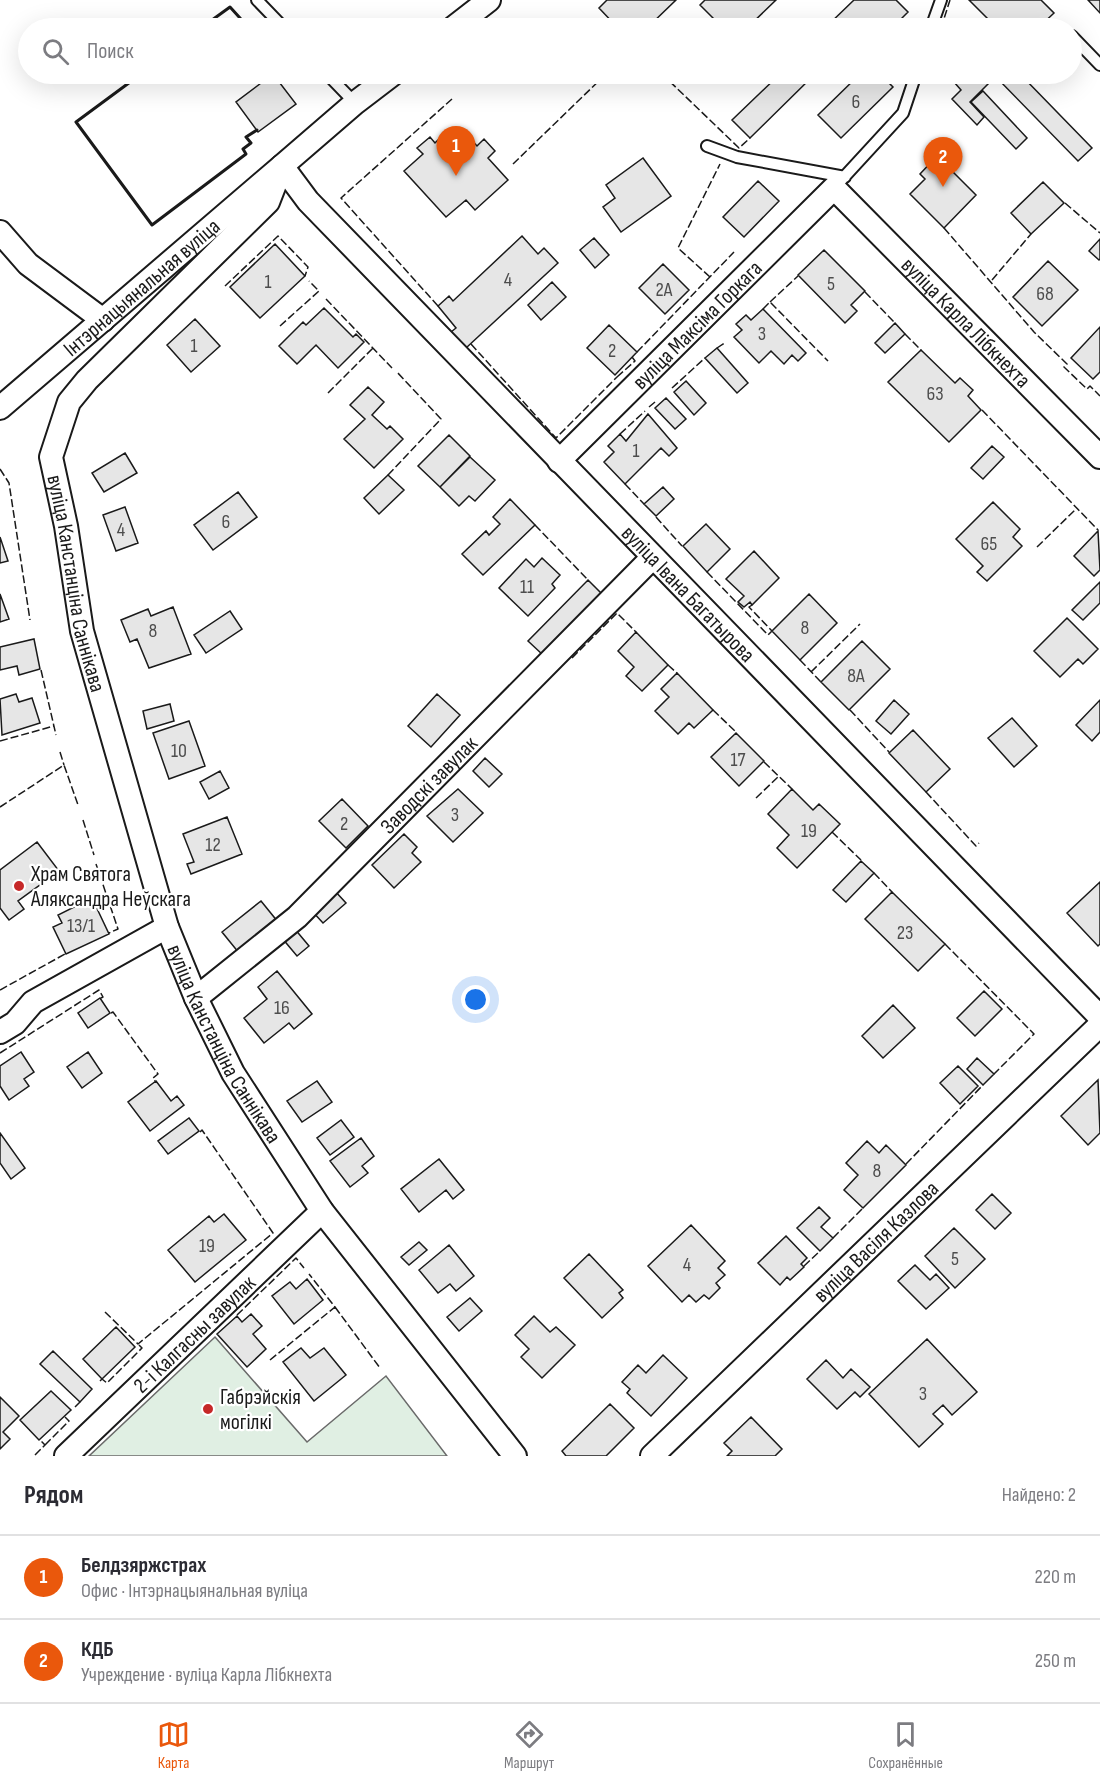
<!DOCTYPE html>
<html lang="ru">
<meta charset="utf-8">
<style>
:root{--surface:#fff;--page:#f2f2f3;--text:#2b2b33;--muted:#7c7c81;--line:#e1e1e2;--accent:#ea580c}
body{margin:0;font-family:"Sofia Sans Condensed",sans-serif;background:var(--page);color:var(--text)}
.you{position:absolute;left:476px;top:1000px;width:21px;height:21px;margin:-15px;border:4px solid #fff;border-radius:50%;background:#1a73e8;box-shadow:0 0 0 9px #1a73e833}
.badge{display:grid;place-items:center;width:39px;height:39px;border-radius:50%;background:var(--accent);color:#fff;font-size:20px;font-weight:700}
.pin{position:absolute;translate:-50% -50px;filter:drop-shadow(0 2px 3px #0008)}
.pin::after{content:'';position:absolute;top:32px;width:21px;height:18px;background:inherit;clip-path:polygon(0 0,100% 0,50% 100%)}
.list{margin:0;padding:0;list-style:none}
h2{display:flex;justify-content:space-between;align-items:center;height:78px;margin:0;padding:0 24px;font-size:26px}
h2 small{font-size:20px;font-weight:400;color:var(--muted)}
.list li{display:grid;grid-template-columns:39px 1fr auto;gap:18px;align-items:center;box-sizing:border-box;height:84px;padding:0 24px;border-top:2px solid var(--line)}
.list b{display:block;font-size:22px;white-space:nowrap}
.list p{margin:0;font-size:20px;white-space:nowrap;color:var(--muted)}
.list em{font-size:20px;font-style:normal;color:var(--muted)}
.icon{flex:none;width:33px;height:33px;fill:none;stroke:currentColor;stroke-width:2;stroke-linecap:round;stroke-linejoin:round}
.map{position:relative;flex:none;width:1100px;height:1456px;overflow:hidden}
.search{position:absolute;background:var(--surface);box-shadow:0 6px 24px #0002;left:18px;right:18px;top:18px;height:66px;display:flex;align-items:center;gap:15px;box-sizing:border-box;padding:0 21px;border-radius:33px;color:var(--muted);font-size:22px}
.sheet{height:246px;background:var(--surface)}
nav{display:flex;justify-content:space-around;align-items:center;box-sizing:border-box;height:84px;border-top:2px solid var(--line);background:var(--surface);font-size:16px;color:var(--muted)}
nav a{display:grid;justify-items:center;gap:3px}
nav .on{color:var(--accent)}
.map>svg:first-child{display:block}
.green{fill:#e0efe3;stroke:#6a6a6a;stroke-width:1.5}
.building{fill:#e6e6e6;stroke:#1a1a1a;stroke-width:1.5}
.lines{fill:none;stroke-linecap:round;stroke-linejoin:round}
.lane-casing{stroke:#1a1a1a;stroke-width:14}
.street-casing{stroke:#1a1a1a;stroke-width:26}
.lane{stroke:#fff;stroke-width:10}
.street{stroke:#fff;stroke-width:22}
.fence{stroke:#1a1a1a;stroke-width:1.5;stroke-dasharray:8 3;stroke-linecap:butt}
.wall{stroke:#1a1a1a;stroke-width:3}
.poi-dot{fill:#c62828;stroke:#fff;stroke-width:2}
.labels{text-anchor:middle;stroke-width:4.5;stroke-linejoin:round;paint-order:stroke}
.number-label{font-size:20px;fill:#4d4d4d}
.street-label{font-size:22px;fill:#1a1a1a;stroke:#fff}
.poi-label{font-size:22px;fill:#1a1a1a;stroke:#fff;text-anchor:start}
</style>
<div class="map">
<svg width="1100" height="1456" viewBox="0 0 1100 1456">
<rect width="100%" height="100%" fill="#fff"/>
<path class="green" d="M215 1337 307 1442 386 1376 447 1456H89Z"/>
<path class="building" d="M607 0H676L647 28H618L599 8Z
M705 0H776L747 28H723L700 5Z
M854 0H896L908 12 892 28H868L864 25 860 28H825Z
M969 0H1041L1054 13 1038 28H997Z
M1088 0H1100V13Z
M273 74 296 104 258 132 236 102Z
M780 74H815L750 138 732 120Z
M860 74H880L893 87 841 138 818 115Z
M962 74H968L972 78 977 74H982L990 82 970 102 984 117 977 125 952 99 961 90 954 82Z
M999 74H1020L1092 148 1078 161 996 77Z
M983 91 1027 138 1016 149 971 102Z
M445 133 467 135 477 146 484 139 495 151 488 158 508 180 475 210 466 200 446 217 404 171 423 154 417 148 430 137 435 143Z
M937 156 976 195 944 228 910 194 925 179 920 174Z
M643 158 671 196 621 232 603 207 615 198 606 185Z
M758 181 779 201 744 237 723 217Z
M1043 182 1064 203 1031 234 1011 213Z
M522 236 538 254 544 248 558 263 466 348 451 332 456 328 438 306 449 296 453 301Z
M594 238 609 255 595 268 580 250Z
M1100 239V259L1099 260 1089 251Z
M275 244 305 276 260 318 230 287Z
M824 250 865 291 851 305 857 311 845 323 798 275Z
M1048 261 1078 290 1042 326 1013 297Z
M663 264 689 290 665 314 639 288Z
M552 282 566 297 541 320 528 305Z
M324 308 353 337 356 334 364 342 338 368 316 345 297 364 279 346 303 322 306 325Z
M763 309 806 353 798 361 792 355 784 364 771 351 759 363 734 337 742 330 736 324 746 315 751 320Z
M195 319 220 346 191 372 167 345Z
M895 323 905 334 885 353 875 343Z
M609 325 637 352 615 375 587 348Z
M1100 327V372L1093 379 1071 358Z
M717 348 748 383 737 393 705 358Z
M921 350 955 383 960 378 973 390 968 396 981 410 949 442 888 382Z
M686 381 706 403 694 415 674 392Z
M368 387 384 402 372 415 387 429 390 426 403 439 374 468 344 439 365 419 350 405Z
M666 398 686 419 675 429 655 408Z
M648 414 677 448 669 456 661 448 625 484 604 462 614 452 608 446 620 434 626 441Z
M449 435 470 456 440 487 418 466Z
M992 446 1004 457 983 479 971 468Z
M125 453 137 473 104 492 92 473Z
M470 457 495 480 475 501 469 496 459 506 440 487Z
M388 475 404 490 379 514 364 498Z
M663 487 674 499 656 516 644 504Z
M238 492 257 517 213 550 194 525Z
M510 499 535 525 483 575 462 554 486 531 489 535 500 524 493 517Z
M993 502 1020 529 1013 537 1022 546 987 581 977 572 983 566 956 539Z
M125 507 138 543 116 551 103 515Z
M706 524 730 549 707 572 683 546Z
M1098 531 1100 570 1094 576 1074 556Z
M0 537 8 561 0 563Z
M754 551 779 578 752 605 750 602 744 607 738 602 744 596 726 579Z
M542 558 560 575 552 584 555 588 528 616 499 588 526 559 534 567Z
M588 580 602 594 543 655 528 641Z
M1100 582V603L1083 620 1072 610Z
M0 594 9 619 0 622Z
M809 594 837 623 800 660 772 631Z
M173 607 191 654 149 668 137 639 130 642 121 620 148 609 151 616Z
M230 611 242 629 206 653 194 635Z
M1067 618 1098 649 1083 664 1078 659 1060 677 1034 651Z
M636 632 668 665 642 691 626 676 634 667 618 651Z
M34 639 40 669 19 675 17 666 0 670V647Z
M862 641 890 669 849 710 821 682Z
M677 673 713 710 694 728 689 723 678 734 655 711 669 697 661 689Z
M16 694 19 702 32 698 40 723 2 735 0 699Z
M437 694 460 715 431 747 408 726Z
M894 700 909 714 891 734 876 721Z
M1100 700V732L1092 741 1076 725Z
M170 704 174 721 147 729 143 711Z
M1012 718 1037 746 1014 767 988 738Z
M189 721 205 766 169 779 153 733Z
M913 730 950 769 926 792 889 753Z
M736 733 764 761 739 786 711 757Z
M485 758 502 774 489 787 473 771Z
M220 771 229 788 209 799 200 782Z
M458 789 483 813 453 842 427 816Z
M792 789 813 810 819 804 840 824 797 868 777 848 789 835 768 814Z
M342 799 368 826 346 848 319 821Z
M227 817 242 854 191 874 187 864 194 862 183 834Z
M404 834 417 847 412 853 421 862 394 888 372 865Z
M37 842 59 871 18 901 24 909 9 920 0 908V870Z
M861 861 874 873 846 902 833 890Z
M1100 882V944L1098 946 1067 913Z
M334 890 346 903 323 923 312 911Z
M892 892 945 944 918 971 865 919Z
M92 898 109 934 66 954 53 927 62 923 58 915Z
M261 901 278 922 239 953 222 932Z
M294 928 309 946 297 956 282 938Z
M277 971 312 1014 294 1029 289 1023 264 1043 244 1018 267 999 258 987Z
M984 991 1002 1009 975 1036 957 1018Z
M100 998 110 1013 88 1028 78 1013Z
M893 1005 915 1028 883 1058 862 1036Z
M21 1052 34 1072 24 1079 29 1086 9 1100 0 1086V1066Z
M88 1052 102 1073 82 1088 67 1067Z
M977 1058 994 1074 983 1085 967 1069Z
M958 1066 978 1086 960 1104 940 1083Z
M1098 1080 1100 1133 1088 1145 1061 1116Z
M156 1081 171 1101 177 1096 184 1105 150 1131 128 1102Z
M317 1081 332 1102 302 1122 287 1101Z
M189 1118 199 1131 168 1154 158 1141Z
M341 1120 354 1137 330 1155 317 1138Z
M0 1133 25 1168 11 1179 0 1163Z
M361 1138 374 1156 362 1166 368 1173 350 1187 330 1161Z
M867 1141 879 1153 886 1145 906 1165 863 1208 844 1190 858 1175 846 1163Z
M439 1159 464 1190 453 1199 446 1190 419 1212 401 1189Z
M992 1194 1011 1213 995 1229 976 1210Z
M819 1207 830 1218 821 1227 833 1238 820 1251 797 1228Z
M224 1214 246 1240 195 1282 168 1250 209 1216 214 1222Z
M691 1225 725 1261 718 1268 725 1275 716 1283 720 1288 709 1299 704 1295 696 1302 689 1295 682 1302 648 1266Z
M954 1228 985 1259 955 1288 925 1256Z
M786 1236 807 1258 801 1264 804 1267 790 1280 787 1277 780 1285 758 1263Z
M419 1242 427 1250 409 1265 401 1257Z
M449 1245 474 1276 456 1291 450 1284 438 1293 419 1270Z
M589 1254 623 1290 619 1293 623 1298 602 1318 564 1278Z
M915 1265 930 1280 936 1274 949 1288 926 1309 898 1281Z
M307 1279 323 1300 294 1324 272 1296 290 1282 296 1289Z
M470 1298 482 1311 459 1331 447 1317Z
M251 1314 262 1326 253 1334 266 1349 247 1367 217 1334 237 1316 242 1322Z
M534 1316 550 1332 556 1327 575 1345 542 1378 521 1357 529 1349 515 1335Z
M116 1327 135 1347 102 1379 83 1359Z
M927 1339 977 1392 952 1415 943 1405 933 1414 943 1424 919 1447 869 1394Z
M301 1348 310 1358 324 1348 346 1375 314 1401 283 1362Z
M53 1351 92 1389 80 1402 40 1364Z
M663 1355 687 1378 651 1416 627 1393 630 1389 622 1382 638 1365 646 1373Z
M826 1360 843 1378 851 1369 870 1387 860 1397 855 1392 837 1409 807 1379Z
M51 1391 71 1410 39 1440 20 1420Z
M0 1397 19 1416 3 1432 10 1439 0 1449Z
M610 1404 634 1428 606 1456H566L562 1451Z
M751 1417 782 1449 775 1456H727L732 1451 724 1443Z"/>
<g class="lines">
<g class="lane-casing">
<path id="lane" d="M257 0 284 28
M931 28 941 0
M1072 36 1100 65
M327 74 355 103
M707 146 737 157 845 177
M834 188 903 113 916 74"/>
</g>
<g class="street-casing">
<g id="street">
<path d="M453 28 489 0"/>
<path id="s1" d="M393 74 355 103 282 166 268 202 87 380 69 402 51 457 66 526 82 631 167 927 196 998 233 1073 322 1211 515 1456"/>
<path d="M0 232 28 264 103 320"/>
<path id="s2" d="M0 408 282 166 308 201 1100 1017"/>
<path id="s3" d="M559 461 834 188 1100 457"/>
<path id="s4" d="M196 998 297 917 652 558"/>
<path d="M0 1032 15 1023 33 1002 167 927"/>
<path id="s5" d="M66 1456 322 1211"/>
<path id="s6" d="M652 1456 1100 1025"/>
</g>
</g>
<use href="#lane" class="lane"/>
<use href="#street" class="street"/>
<path class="fence" d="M941 28 950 0
M662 74 739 148 750 138
M513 164 606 74
M1065 203 1100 233
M944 228 1034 332 1067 364 1064 367 1087 389 1090 386 1100 396
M710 277 678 248 720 164
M992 280 1031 234
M225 286 278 236 308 267 305 276
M865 292 895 323
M326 299 392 368
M770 302 798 276
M438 306 341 198 452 99
M763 309 770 302 828 361
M280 326 319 291 309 281
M905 334 921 350
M471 344 556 438 617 377
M717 348 726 342
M637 352 734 252
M617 377 635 361 632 357
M672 388 705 358
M328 393 373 348
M649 407 655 402
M982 410 1098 530
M620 434 645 411
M0 469 9 483 30 620
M388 475 441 419 396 371
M625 484 644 504
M656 517 682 546
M535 525 588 580
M1037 547 1077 508
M707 572 768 635 772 631
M752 605 749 607 772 631
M572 658 617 613 636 632
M800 660 821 682
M668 665 677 673
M41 670 56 735
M811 672 860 624
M713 710 736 732
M850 710 889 752
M0 741 54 726
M60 752 64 765
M764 762 792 789
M926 792 976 846 979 843
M756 798 779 776
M0 807 64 765 78 805
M83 820 94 855
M832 832 861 860
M96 864 118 929 109 933
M874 873 892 892
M945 944 1034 1034 994 1074
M0 990 65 954
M111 1013 113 1012 158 1074 153 1078 155 1081
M0 1053 99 990 103 997 101 998
M906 1164 983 1085
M833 1238 863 1208
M804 1266 820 1251
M335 1307 380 1368
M105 1312 138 1344 273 1233 202 1130 200 1132
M237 1315 296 1258 304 1268
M270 1360 335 1307 309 1274
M100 1381 102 1379 107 1383 142 1348 138 1344
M75 1407 80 1402
M45 1445 69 1421 65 1417
M35 1455 45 1445 40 1440"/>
<path class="wall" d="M201 28 230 7 249 28
M141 74 76 122 152 225 246 154 243 149 251 143 246 137 257 130
M277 78 283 74"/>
</g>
<g class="poi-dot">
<circle cx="19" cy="886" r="6"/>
<circle cx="208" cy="1409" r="6"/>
</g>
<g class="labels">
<g class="number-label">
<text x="856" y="108">6</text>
<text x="508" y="286">4</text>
<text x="268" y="288">1</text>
<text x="831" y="290">5</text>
<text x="664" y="296">2А</text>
<text x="1045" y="300">68</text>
<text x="762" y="340">3</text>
<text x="194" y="352">1</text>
<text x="612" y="357">2</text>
<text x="935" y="400">63</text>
<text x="636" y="457">1</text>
<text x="226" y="528">6</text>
<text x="121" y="536">4</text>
<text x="989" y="550">65</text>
<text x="527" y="593">11</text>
<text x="805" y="634">8</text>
<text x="153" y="637">8</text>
<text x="856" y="682">8А</text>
<text x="179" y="757">10</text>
<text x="738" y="766">17</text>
<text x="455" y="821">3</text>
<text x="344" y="830">2</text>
<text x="809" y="837">19</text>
<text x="213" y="851">12</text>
<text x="81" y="932">13/1</text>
<text x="905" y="939">23</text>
<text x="282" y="1014">16</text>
<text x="877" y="1177">8</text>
<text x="207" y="1252">19</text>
<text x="955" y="1265">5</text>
<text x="687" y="1271">4</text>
<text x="923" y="1400">3</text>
</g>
<g class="street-label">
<text dy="8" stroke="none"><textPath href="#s2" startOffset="186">Інтэрнацыянальная вуліца</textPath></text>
<text dy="8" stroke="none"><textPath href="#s3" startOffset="576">вуліца Карла Лібкнехта</textPath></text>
<text dy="8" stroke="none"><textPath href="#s3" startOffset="194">вуліца Максіма Горкага</textPath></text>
<text dy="8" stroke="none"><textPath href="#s1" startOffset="652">вуліца Канстанціна Саннікава</textPath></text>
<text dy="8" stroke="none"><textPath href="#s2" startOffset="962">вуліца Івана Багатырова</textPath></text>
<text dy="8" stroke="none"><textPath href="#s4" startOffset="316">Заводскі завулак</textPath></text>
<text dy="8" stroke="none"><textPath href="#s1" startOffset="1138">вуліца Канстанціна Саннікава</textPath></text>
<text dy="8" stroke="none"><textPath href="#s6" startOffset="310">вуліца Васіля Казлова</textPath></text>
<text dy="8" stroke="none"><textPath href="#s5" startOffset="177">2-і Калгасны завулак</textPath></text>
</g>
<g class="poi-label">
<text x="31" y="881">Храм Святога<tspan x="31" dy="25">Аляксандра Неўскага</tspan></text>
<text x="220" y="1404">Габрэйскія<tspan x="220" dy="25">могілкі</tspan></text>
</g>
</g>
</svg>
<div class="you"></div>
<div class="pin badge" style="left:456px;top:176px">1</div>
<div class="pin badge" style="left:943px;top:187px">2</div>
<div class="search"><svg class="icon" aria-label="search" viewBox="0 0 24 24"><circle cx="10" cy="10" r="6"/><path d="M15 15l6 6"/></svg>Поиск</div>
</div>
<section class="sheet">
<h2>Рядом<small>Найдено: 2</small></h2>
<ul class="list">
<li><span class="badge">1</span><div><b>Белдзяржстрах</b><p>Офис · Інтэрнацыянальная вуліца</p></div><em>220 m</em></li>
<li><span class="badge">2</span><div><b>КДБ</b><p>Учреждение · вуліца Карла Лібкнехта</p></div><em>250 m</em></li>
</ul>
</section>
<nav>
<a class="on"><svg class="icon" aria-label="map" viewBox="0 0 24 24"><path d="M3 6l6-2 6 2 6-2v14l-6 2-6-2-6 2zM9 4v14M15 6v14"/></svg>Карта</a>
<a><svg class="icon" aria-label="directions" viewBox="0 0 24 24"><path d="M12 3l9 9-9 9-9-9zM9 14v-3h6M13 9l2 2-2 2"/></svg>Маршрут</a>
<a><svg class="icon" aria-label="saved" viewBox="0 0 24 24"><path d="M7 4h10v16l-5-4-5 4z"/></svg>Сохранённые</a>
</nav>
